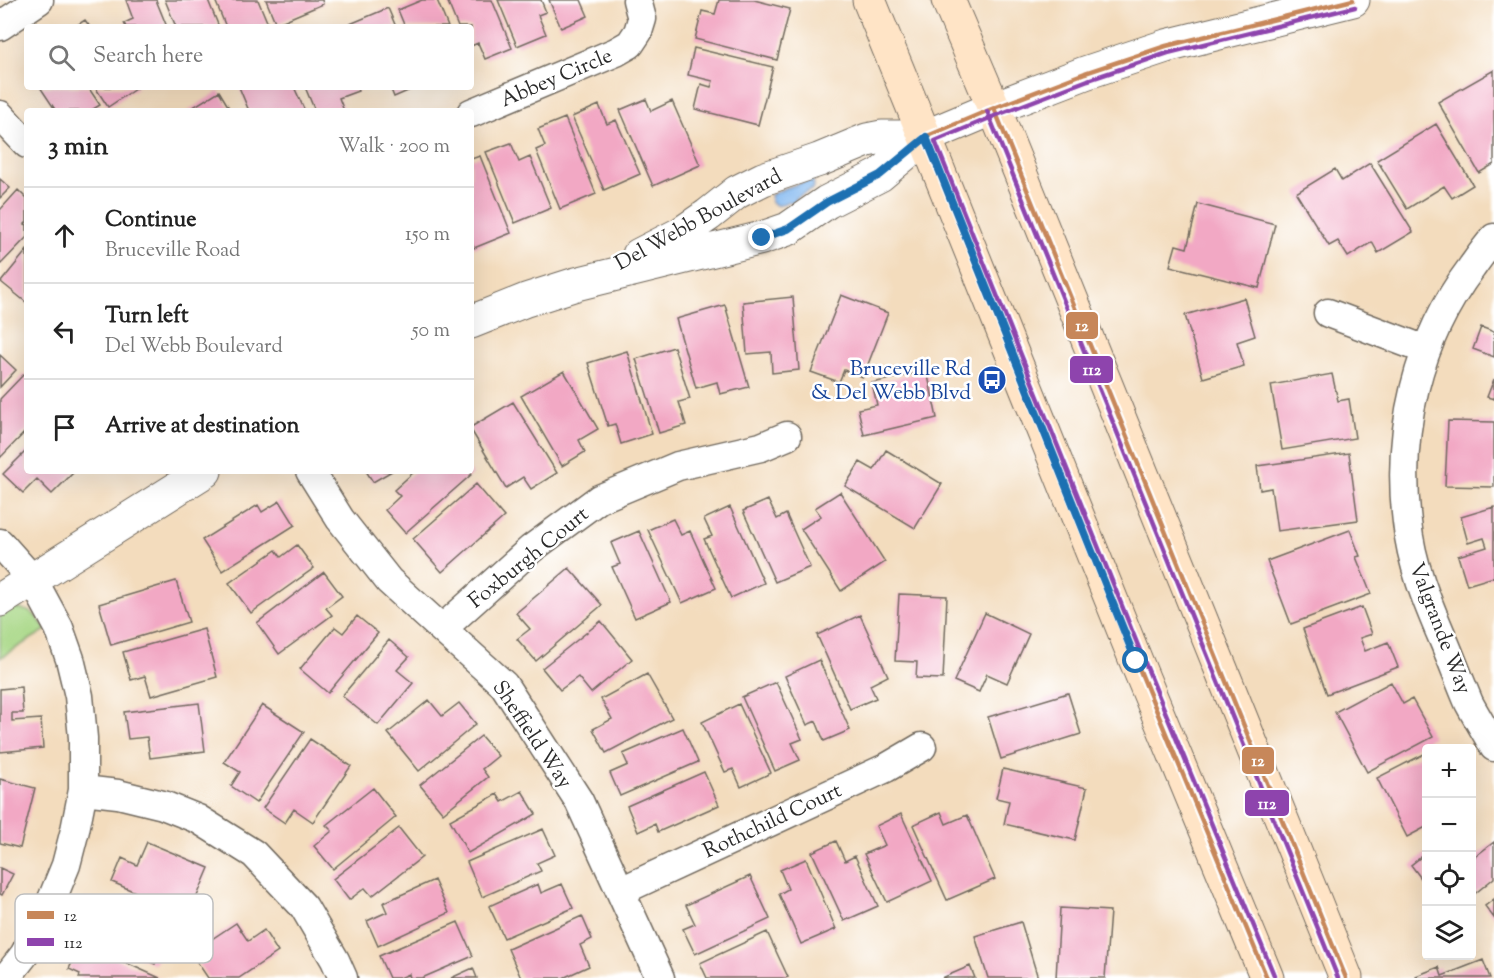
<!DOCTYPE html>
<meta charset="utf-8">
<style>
:root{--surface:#fff;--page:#f6f6f6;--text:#222;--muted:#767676;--line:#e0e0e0}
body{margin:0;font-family:"Sorts Mill Goudy",serif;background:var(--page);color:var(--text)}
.controls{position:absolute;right:18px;bottom:18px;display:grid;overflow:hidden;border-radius:6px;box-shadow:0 6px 24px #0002}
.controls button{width:54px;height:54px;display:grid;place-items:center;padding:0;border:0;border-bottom:2px solid var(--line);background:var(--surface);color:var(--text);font:30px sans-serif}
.stop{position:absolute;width:18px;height:18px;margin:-14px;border:4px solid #1f6fb2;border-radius:50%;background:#fff}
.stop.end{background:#1f6fb2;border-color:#fff;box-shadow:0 2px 6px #0008}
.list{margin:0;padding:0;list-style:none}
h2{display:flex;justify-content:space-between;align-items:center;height:78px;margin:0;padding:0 24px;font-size:26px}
h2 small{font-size:20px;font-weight:400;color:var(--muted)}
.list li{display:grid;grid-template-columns:39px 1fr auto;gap:18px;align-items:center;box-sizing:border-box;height:96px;padding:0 24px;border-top:2px solid var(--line)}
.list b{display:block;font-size:22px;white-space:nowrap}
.list p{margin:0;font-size:20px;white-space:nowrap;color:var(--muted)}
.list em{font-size:20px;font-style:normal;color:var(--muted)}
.icon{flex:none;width:33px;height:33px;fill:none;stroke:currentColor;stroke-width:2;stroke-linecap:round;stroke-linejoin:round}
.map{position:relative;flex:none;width:1494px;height:978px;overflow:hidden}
.search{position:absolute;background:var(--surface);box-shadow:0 6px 24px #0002;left:24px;top:24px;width:450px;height:66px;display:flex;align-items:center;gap:15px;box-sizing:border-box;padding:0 21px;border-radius:6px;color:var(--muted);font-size:22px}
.panel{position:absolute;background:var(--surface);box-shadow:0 6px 24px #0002;left:24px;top:108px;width:450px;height:366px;border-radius:6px}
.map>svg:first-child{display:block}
.green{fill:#a7d785;stroke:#698158;stroke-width:1.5}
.water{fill:#81b7f0;stroke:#56718e;stroke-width:1.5}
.building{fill:#f2a8c4}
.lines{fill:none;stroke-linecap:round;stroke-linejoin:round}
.minor-casing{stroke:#71695e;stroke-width:31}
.tertiary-casing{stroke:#71695e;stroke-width:35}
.secondary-casing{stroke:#71695e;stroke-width:35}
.minor{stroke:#fff;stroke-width:28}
.tertiary{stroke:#fff;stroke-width:33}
.secondary{stroke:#ffe4c6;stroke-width:33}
.bus-1-casing{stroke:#fff;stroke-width:9}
.bus-2-casing{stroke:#fff;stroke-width:9}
.bus-1{stroke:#c7875a;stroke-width:4.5}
.bus-2{stroke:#8e44ad;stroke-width:4.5}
.route{stroke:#1f6fb2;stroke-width:8}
.labels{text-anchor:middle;stroke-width:5;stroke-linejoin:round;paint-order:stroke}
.street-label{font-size:21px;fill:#2b2b2b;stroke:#fff}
.transit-label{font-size:21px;fill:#164399;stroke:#fff;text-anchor:end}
.key{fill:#fff;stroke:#bfbfbf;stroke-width:1.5}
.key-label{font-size:16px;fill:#2b2b2b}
.line-badge{stroke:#fff;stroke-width:2}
.badge-label{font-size:16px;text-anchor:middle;font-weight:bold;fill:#fff}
</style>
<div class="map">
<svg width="1494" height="978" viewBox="0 0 1494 978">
<rect width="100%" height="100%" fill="#fff"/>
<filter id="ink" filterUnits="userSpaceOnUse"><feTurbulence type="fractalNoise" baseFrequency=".0167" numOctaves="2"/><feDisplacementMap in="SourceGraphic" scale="12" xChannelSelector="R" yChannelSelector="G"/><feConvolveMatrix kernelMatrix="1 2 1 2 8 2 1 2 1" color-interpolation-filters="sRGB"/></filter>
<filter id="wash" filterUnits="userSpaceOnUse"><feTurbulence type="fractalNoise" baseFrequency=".008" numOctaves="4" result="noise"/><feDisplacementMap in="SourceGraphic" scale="24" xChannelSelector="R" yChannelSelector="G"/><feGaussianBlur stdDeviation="1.35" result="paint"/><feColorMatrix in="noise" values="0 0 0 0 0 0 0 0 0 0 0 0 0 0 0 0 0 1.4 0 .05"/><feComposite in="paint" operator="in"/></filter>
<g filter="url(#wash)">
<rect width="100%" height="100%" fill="#f3dcbd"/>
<path class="green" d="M11 608C30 609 36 613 46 630L0 658V614Z"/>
<path class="water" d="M812 179 814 183 813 189 795 198V202L792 203 789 201 778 206 771 202V195L783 189Z"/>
<g id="blocks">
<path class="building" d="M126 0H156L167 27H126L124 23 133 19Z
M165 0H208L219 27H176Z
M215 0H258L268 24 260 27H226Z
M266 0H322L323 4 276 24Z
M422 0H437L448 27H405L398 10Z
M447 0H492L512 48 485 59 478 43 471 46V27H458Z
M498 0H541L546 12 538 15 546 34 517 46Z
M549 0H581L588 16 561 28Z
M719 0H754L790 9 777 60 695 39 702 11 715 14Z
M388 8 396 27H343Z
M85 20 90 27H74Z
M694 48 773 67 758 125 695 109 701 84 711 87 713 81 688 75Z
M1494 70V164L1479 173 1438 102Z
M40 87H88L100 105 90 111H56Z
M95 87H138L108 107Z
M239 87H294L305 111H249Z
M305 87H357L358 91 339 98 344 111H315Z
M390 87H417L394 97Z
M219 91 231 111H187Z
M646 99 651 111 672 101 700 165 653 186 620 110Z
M599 105 607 124 616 120 640 174 604 190 572 117Z
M565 118 596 194 560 209 536 150 545 146 538 129Z
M1436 124 1473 185 1452 198 1444 186 1407 209 1377 160Z
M511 143 519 162 530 157 551 208 515 223 486 152Z
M480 156 511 233 474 248 471 241V159Z
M1370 163 1413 232 1378 253 1372 242 1348 257 1338 241 1329 246 1296 193 1335 169 1342 181Z
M0 179 10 188 0 198Z
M18 190 27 199V222L25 224 27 225V237L0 265V210Z
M1198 204 1275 224 1259 288 1170 266 1176 245 1187 248Z
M27 250V303L1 282Z
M841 295 888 313 863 377 844 370 839 382 811 372Z
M793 297 799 370 772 373 771 352 747 354 743 302Z
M1244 298 1255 336 1237 342 1244 366 1203 378 1185 315Z
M725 305 749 387 720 394 717 382 696 388 676 319Z
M1481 327 1494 332V357L1473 349Z
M674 347 690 399 679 402 686 425 659 433 636 359Z
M627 351 652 434 621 444 615 424 608 426 588 363Z
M0 355 16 370 0 387Z
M564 371 598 429 579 440 585 452 562 466 521 396Z
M927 371 937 418 864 435 858 409 877 405 872 383Z
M24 374 27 377V430L0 458V399Z
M1332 374 1338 401 1349 399 1355 438 1282 450 1271 385Z
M1494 379V399L1487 397Z
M513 402 557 473 531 489 523 477 506 488 471 430V427Z
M1448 421 1494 422V487L1445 486Z
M27 450V471H75L52 494 37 479 23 493 3 474Z
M886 450 942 484 915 528 845 486 860 462 874 470Z
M1349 453 1358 520 1277 531 1271 488 1260 490 1257 466Z
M366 471H392L373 482Z
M415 471H469L472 474 405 533 385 510 400 496 394 490Z
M476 484 504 517 442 572 413 539Z
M840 492 885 562 841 591 801 529 821 516 815 508Z
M768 500 777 519 786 514 810 567 775 582 743 511Z
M280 501 295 525 222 571 202 540 258 505 262 512Z
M730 507 764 583 731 598 704 539 712 536 704 519Z
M1494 507V577L1467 585 1458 556 1487 547 1484 538 1468 543 1461 517Z
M673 519 681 535 690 531 716 588 682 603 648 530Z
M1350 530 1360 556 1356 557 1371 594 1291 624 1267 561Z
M639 531 671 602 635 618 612 567 620 564 611 543Z
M297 545 314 568 251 613 229 583 276 550 281 557Z
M569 568 602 605 536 661 517 639 530 629 516 613Z
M324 572 342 596 326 608 332 615 279 654 257 623Z
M176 581 189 622 111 645 99 604Z
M899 594 947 596 943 679 916 678 917 662 895 661Z
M1362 607 1372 634 1360 638 1365 651 1388 642 1398 667 1327 694 1303 629Z
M985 613 1029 634 1007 683 987 674 979 692 954 681Z
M860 615 888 676 870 685 876 698 850 709 817 635Z
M357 616 378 633 328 693 300 669 335 627 343 633Z
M601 621 632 659 591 693 578 677 560 690 542 668Z
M204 629 217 677 151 696 145 676 131 680 123 652Z
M389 640 409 657 397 670 413 683 378 725 342 696Z
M819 660 850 730 824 741 816 721 807 725 785 676Z
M647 674 672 718 606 753 593 729 612 719 601 699Z
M776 682 802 739 792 743 800 760 775 771 742 697Z
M1391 682 1403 704 1412 699 1433 737 1367 772 1335 712Z
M21 687 23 713H12V721L41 719 43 748 0 752V689Z
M1068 693 1081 734 1001 759 988 717Z
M429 700 442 716 459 703 476 724 419 771 388 733Z
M199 703 205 751 150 758 147 737 128 739 124 712Z
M739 704 771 773 741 787 733 769 725 772 702 722Z
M262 705 304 732 256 803 231 786 240 772 224 762Z
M683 728 698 762 620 796 610 773 628 765 623 754Z
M481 736 498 756 482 769 488 777 443 813 420 785Z
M310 739 351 766 313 822 294 809 285 823 263 808Z
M1426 753V827L1407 837 1377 778Z
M1003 769 1087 788 1075 840 1004 824 1009 801 996 798Z
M704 772 719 805 658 832 655 824 638 832 627 806Z
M0 779 35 788 20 848 0 843Z
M373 788 396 817 333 869 314 846 332 831 326 825Z
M522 791 536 814 468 853 450 820 497 794 502 802Z
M941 812 946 824 967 815 995 879 947 900 913 825Z
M901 814 932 881 887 902 864 854 885 845 876 826Z
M399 828 422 857 372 896 365 888 349 900 333 879Z
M543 829 555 855 537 863 541 871 482 897 467 862Z
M836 841 845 861 855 856 878 906 844 921 812 852Z
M147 842 209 868 189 915 112 882 122 858 137 865Z
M1494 842V878L1472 896V856L1473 858Z
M1426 853V885L1411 865Z
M806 859 836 929 801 944 779 894 788 889 780 870Z
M0 868 13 874 2 895 0 894Z
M750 876 770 919 695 954 683 929 695 924 686 905Z
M434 880 449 913 378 946 367 921 387 912 383 903Z
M538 884 541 893 562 884 573 908 504 938 489 906Z
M1494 899V918L1485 906Z
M124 900 173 920 155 964 87 935 98 909 117 917Z
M1060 908 1110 911 1105 978H1056Z
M582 916 592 939 580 945 589 966 563 978H521L508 949Z
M458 922 473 956 422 978H410L409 974 400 978H389L379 956Z
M1021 922 1038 978H988L975 936Z
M236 923 248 941 264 930 278 952 239 978H208L191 953Z
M767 932 788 977 785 978H707L700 963Z
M81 943 160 978H79L80 974 69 969Z
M1483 960 1490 978H1417L1416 976 1439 967 1442 976Z
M970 966 975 978H942Z
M473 968 477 978H451Z"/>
</g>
</g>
<g filter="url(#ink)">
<use href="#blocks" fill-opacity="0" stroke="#71695e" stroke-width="1.5"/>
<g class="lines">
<g class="minor-casing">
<path id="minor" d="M0 26 39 0
M471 113 616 52 630 44 638 32 642 19 637 0
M0 115 27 144
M1494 238C1486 247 1479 257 1472 267 1417 340 1396 431 1407 522 1411 563 1427 602 1443 639 1452 660 1460 682 1469 703 1477 718 1486 732 1494 747
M1328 313 1426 350
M310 471 340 519 389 581 504 685 579 801 660 978
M0 543 33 580 59 628 70 659 79 696 83 738V790L75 830 66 865 46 914 24 955 6 978
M442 629 531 549 599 499 678 466 761 447 787 436
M83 790 118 794 163 805 198 819 254 854 304 907 335 960 343 978
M621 891 886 768 922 747"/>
</g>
<g class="tertiary-casing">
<path id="tertiary" d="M639 255 682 233 708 215 737 192 763 179 819 160 867 140 882 137H925
M471 322 526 300 576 284 762 238 788 229 827 202 880 175 925 137 994 108 1085 73 1166 46 1353 0
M0 600 205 471"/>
</g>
<g class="secondary-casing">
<path id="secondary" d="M869 0 925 137 1136 661 1267 978
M948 0 994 108 1346 978"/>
</g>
<use href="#minor" class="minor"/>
<use href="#tertiary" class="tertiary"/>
<use href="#secondary" class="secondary"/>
<g class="bus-1-casing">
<path id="bus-1" d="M994 108 1346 978
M1267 978 1136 661 925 137 994 108 1085 73 1166 46 1353 0"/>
</g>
<g class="bus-2-casing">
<path id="bus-2" d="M987 111 1338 978
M1274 975 1143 658 935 141 997 115 1088 80 1168 53 1355 7"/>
</g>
<use href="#bus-1" class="bus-1"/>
<use href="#bus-2" class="bus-2"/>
</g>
</g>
<g class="lines" filter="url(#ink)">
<path class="route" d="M762 238 788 229 827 202 880 175 926 137 1136 661"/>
</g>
<defs>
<g id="bus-disc" transform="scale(1.5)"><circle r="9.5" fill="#1a4fb4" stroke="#fff"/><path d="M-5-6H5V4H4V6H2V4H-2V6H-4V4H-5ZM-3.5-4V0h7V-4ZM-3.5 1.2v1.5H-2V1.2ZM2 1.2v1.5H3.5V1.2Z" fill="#fff"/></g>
</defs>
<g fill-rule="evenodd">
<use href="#bus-disc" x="992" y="380"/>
</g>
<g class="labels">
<g class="street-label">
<text transform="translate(556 77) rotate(-23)" y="7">Abbey Circle</text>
<text transform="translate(698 219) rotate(-29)" y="7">Del Webb Boulevard</text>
<text transform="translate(528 557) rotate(-39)" y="7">Foxburgh Court</text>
<text transform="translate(1441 628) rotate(69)" y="7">Valgrande Way</text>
<text transform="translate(533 734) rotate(56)" y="7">Sheffield Way</text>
<text transform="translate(772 820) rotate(-25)" y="7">Rothchild Court</text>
</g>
<g class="transit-label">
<text x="971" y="375">Bruceville Rd<tspan x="971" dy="24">&amp; Del Webb Blvd</tspan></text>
</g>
</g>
<rect x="15" y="894" width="198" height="69" rx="9" class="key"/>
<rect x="27" y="911" width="27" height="8" fill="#c7875a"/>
<rect x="27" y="938" width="27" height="8" fill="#8e44ad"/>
<g class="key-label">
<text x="64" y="921">12</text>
<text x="64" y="948">112</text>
</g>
<g class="line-badge">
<rect x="1065" y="311" width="34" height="29" rx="6" fill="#c7875a"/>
<rect x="1069" y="355" width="45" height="29" rx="6" fill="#8e44ad"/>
<rect x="1241" y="746" width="34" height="29" rx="6" fill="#c7875a"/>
<rect x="1244" y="789" width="46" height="28" rx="6" fill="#8e44ad"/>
</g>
<g class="badge-label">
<text x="1082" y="331">12</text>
<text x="1092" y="375">112</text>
<text x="1258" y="766">12</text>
<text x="1267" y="809">112</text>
</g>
</svg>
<div class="controls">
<button>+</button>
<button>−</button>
<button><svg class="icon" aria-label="locate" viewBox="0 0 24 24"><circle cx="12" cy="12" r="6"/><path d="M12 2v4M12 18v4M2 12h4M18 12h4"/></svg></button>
<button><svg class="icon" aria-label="layers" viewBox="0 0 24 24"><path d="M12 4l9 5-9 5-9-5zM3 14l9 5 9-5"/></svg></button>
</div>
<div class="stop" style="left:1136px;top:661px"></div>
<div class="stop end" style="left:762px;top:238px"></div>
<div class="search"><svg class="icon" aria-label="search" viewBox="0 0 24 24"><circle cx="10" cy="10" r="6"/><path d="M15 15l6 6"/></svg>Search here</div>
<section class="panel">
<h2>3 min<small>Walk · 200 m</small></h2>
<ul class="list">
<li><svg class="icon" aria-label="ahead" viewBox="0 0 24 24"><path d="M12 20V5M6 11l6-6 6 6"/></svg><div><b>Continue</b><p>Bruceville Road</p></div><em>150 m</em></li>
<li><svg class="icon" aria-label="left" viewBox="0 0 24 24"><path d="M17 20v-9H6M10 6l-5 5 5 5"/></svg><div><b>Turn left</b><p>Del Webb Boulevard</p></div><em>50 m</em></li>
<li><svg class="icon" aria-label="arrive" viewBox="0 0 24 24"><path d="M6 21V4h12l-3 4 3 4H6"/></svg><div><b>Arrive at destination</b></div></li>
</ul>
</section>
</div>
